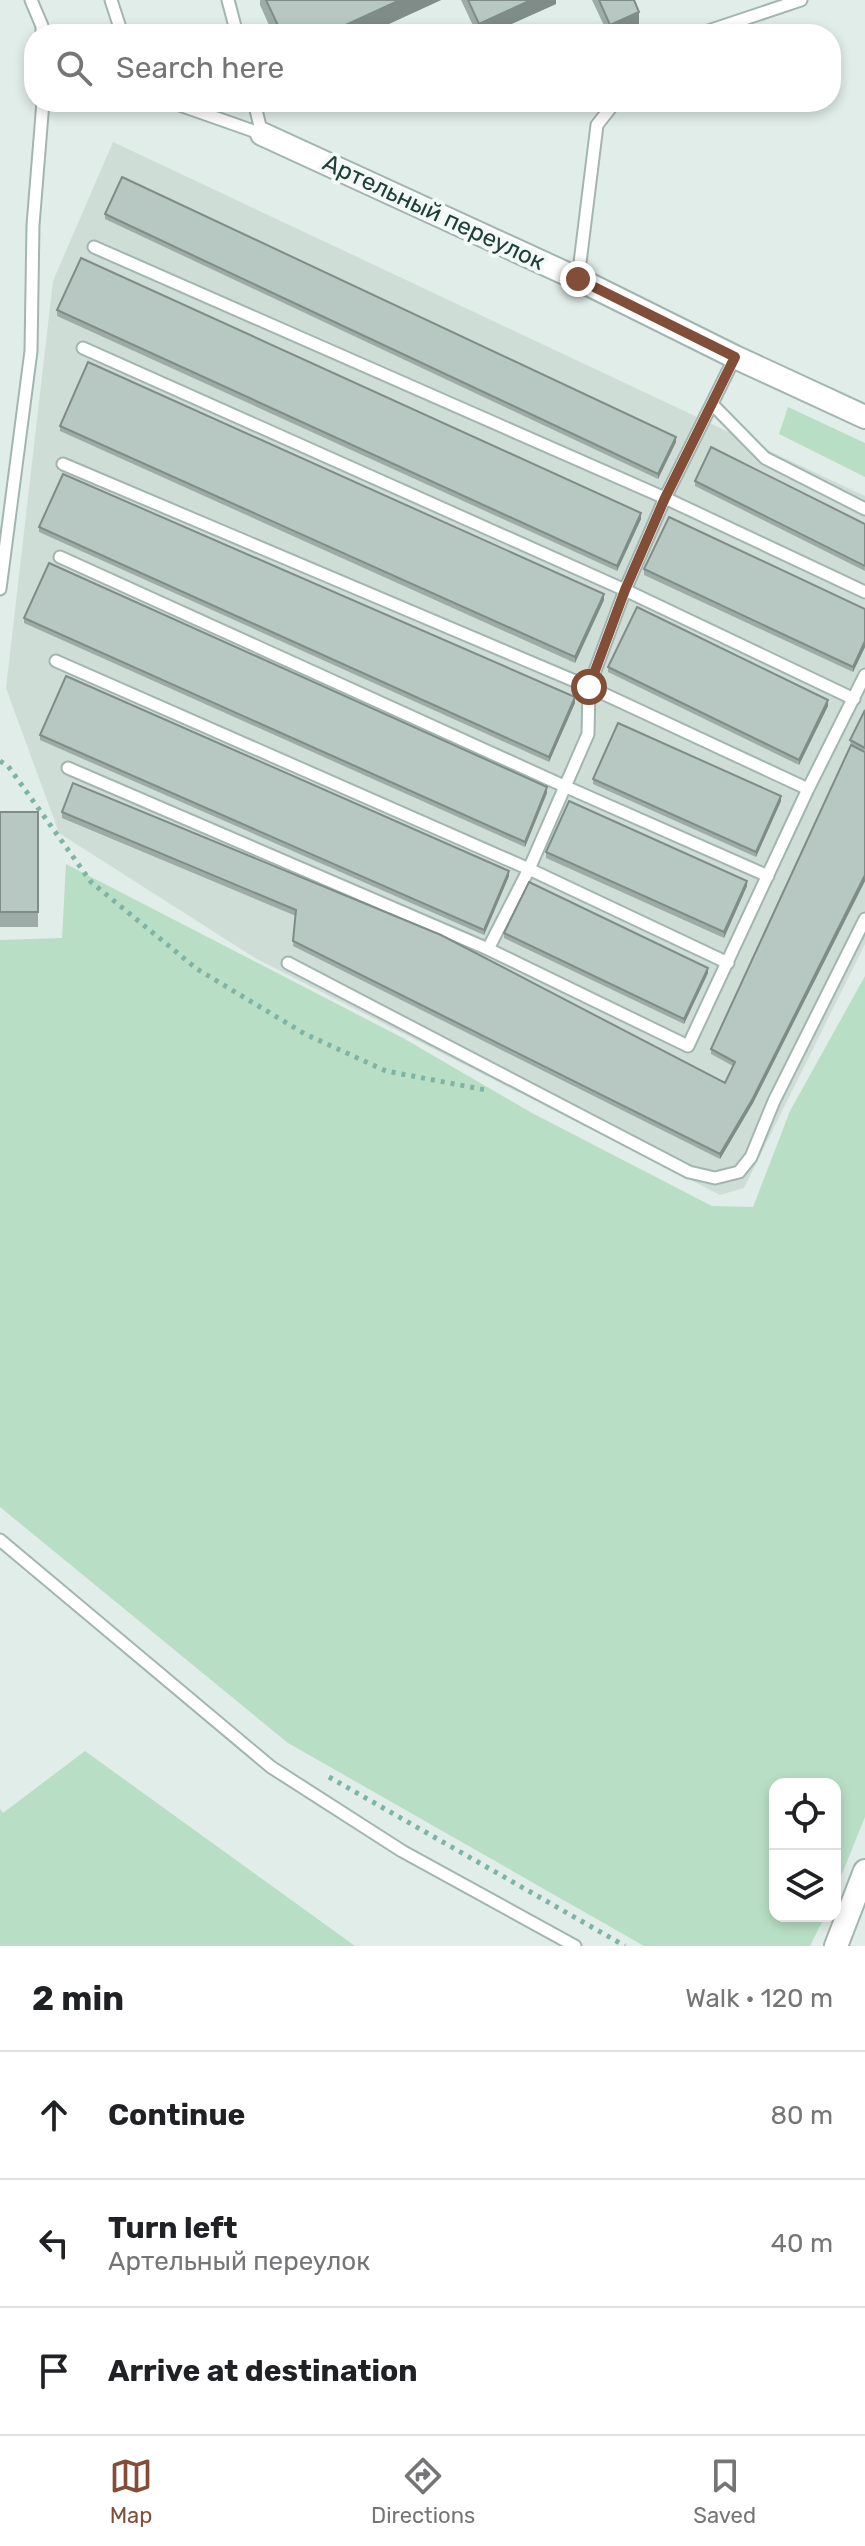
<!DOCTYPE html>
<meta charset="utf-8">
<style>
:root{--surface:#fff;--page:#f6f6f6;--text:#202124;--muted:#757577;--line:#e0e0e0;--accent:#834e38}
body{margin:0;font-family:Rubik,sans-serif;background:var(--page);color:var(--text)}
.controls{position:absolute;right:24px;bottom:24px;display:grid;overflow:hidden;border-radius:16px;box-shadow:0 4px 12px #0003}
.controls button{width:72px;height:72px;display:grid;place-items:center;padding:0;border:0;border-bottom:2px solid var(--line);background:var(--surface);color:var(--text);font:40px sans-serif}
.stop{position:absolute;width:24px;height:24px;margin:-18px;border:6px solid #834e38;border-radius:50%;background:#fff}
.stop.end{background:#834e38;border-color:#fff;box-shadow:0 2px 8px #0008}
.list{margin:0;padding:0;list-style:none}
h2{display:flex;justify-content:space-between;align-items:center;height:104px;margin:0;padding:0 32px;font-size:34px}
h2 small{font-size:26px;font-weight:400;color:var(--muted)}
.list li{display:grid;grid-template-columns:52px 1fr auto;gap:24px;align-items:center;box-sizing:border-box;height:128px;padding:0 32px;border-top:2px solid var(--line)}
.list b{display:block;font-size:30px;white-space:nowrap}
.list p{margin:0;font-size:26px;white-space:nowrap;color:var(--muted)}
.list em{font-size:26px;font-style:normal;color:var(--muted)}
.icon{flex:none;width:44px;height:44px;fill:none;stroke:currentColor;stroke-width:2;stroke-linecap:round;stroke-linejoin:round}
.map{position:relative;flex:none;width:865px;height:1946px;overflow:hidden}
.search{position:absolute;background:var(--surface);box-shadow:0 4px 12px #0003;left:24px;right:24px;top:24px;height:88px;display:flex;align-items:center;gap:20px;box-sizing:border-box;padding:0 28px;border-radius:32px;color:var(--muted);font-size:30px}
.sheet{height:488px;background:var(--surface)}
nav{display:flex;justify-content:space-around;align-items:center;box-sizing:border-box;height:112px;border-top:2px solid var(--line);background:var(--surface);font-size:22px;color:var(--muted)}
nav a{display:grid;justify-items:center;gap:4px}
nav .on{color:var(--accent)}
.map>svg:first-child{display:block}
.built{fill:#cfddd7}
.green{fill:#b8dfc5}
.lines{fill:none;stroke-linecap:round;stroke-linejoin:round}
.service-casing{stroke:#a3b5b0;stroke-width:15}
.minor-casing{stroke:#a3b5b0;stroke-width:26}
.path{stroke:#7fb3a5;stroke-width:5;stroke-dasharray:4 6;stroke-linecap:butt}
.service{stroke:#fff;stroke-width:11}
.minor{stroke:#fff;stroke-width:22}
.wall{fill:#9daca6}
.shaded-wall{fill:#7f8c87}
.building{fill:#b6c8c1;stroke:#7f8c87;stroke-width:2}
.route{stroke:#834e38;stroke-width:10}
.labels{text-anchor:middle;stroke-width:8;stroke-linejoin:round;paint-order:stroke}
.street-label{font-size:24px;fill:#203f38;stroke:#f2f9f6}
</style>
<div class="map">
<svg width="865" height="1946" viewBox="0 0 865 1946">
<rect width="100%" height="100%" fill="#e1ede8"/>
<path class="built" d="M113 142 865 496V944L744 1188 720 1195 255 958 59 833 6 688 53 281Z"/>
<path class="green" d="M788 407 865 443V477L779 434Z
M66 864 403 1038 532 1113 712 1206 753 1207 790 1111 865 976V1817L835 1891V1784H775V1916H825L810 1946H644L288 1743 0 1507V940L62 938Z
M85 1751 355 1946H0V1809L3 1813Z"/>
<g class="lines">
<g class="service-casing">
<path id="service" d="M31 0 42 26V34
M111 0 122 34
M228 0 237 34
M699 34 801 0
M171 102 262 134
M254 102 262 134
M94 247 665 498 865 592
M578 279 597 125 615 102
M83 348 625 590 854 699
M712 404 765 458 865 509
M63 464 589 687 808 789
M60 557 564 786 768 876
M0 589 31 351 33 225 43 102
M56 661 529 869 728 963
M68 768 488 949 529 869 588 734 589 687 625 590 665 498 735 357
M488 949 688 1046 808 789 865 675
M288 963 689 1172 715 1178 739 1172 751 1157 774 1101 865 919
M0 1540 271 1767 402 1851 575 1946"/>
</g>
<g class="minor-casing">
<path id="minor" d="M262 134 578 279 735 357 865 417
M836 1946 865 1871"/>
</g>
<path class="path" d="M0 761 8 766 21 784 91 882 197 969 305 1034 386 1071 486 1090
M329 1777 625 1946"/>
<use href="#service" class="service"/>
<use href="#minor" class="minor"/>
</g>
<path class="wall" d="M260 0H441L367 34H273L260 5Z
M461 0H556V4L489 34H477Z
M592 0H634L639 26 622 34H608Z
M105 214 676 442 658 479 105 219Z
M57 310 641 519 617 571 57 316Z
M60 426 604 600 575 663 60 431Z
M695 481 865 524V571L695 486Z
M39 527 575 703 549 762 39 532Z
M644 569 865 609V647L853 672 644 575Z
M24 618 547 793 525 847 24 623Z
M608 667 828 706 799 765 608 672Z
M865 710V881L753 1103 720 1159 293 946 296 916 62 818V812L725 1083 733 1066 711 1054V1049L851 746 850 740Z
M40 735 509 876 484 935 40 740Z
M593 779 781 801 756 857 593 784Z
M0 812H38V927H0Z
M546 852 747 886 724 938 546 858Z
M504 933 708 973 684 1024 504 938Z"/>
<path class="shaded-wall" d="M400 0H441L367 34H326Z
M531 0H556V4L489 34H479V24Z
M639 12V26L622 34H610V25Z
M676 437V442L658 479V474Z
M641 513V519L617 571V566Z
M604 594V600L575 663V657Z
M865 641V647L853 672V667Z
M575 697V703L549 762V757Z
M828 700V706L799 765V760Z
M547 787V793L525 847V842Z
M781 796V801L756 857V852Z
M509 871V876L484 935V930Z
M865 875V881L753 1103 720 1159V1154Z
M747 881V886L724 938V932Z
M708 968V973L684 1024V1019Z"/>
<path class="building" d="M266 0H400L326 34H282Z
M468 0H531L479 24Z
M599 0H634L639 12 610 25Z
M122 177 676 437 658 474 105 214Z
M81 258 641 513 617 566 57 310Z
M88 362 604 594 575 657 60 426Z
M711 447 865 524V566L695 481Z
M63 474 575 697 549 757 39 527Z
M669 517 865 609V641L853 667 644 569Z
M49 563 547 787 525 842 24 618Z
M637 607 828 700 799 760 608 667Z
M66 676 509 871 484 930 40 735Z
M865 710V748L850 740Z
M618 723 781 796 756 852 593 779Z
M851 745 865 752V875L753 1098 720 1154 293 941 296 910 62 812 73 783 441 935 725 1083 735 1062 711 1049Z
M569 801 747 881 724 932 546 852Z
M0 812H38V912H0Z
M529 882 708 968 684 1019 504 933Z"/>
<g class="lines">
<path class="route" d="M578 279 735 357 665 498 625 590 589 687"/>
</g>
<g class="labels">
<g class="street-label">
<text transform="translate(434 212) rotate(25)" y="8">Артельный переулок</text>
</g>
</g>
</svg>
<div class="controls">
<button><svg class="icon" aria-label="locate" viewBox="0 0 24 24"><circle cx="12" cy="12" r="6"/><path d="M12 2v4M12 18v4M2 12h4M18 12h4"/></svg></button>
<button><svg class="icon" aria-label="layers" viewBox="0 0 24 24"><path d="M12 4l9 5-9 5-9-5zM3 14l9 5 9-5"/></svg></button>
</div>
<div class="stop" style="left:589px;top:687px"></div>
<div class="stop end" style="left:578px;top:279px"></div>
<div class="search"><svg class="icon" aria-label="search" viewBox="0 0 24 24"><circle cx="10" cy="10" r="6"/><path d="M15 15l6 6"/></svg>Search here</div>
</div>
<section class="sheet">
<h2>2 min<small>Walk · 120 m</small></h2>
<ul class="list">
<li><svg class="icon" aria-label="ahead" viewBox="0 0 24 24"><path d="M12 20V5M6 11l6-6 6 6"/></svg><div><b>Continue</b></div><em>80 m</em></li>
<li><svg class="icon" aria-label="left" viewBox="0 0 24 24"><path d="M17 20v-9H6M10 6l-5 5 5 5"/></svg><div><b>Turn left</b><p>Артельный переулок</p></div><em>40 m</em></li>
<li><svg class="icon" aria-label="arrive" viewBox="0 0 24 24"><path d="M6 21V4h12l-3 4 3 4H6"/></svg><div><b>Arrive at destination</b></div></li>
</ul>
</section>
<nav>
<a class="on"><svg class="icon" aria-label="map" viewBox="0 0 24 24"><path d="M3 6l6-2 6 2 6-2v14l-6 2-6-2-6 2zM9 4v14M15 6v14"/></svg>Map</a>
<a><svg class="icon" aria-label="directions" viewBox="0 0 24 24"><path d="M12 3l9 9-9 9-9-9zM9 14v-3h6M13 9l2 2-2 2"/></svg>Directions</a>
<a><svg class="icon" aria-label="saved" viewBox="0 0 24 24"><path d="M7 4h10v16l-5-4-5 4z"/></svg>Saved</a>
</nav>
